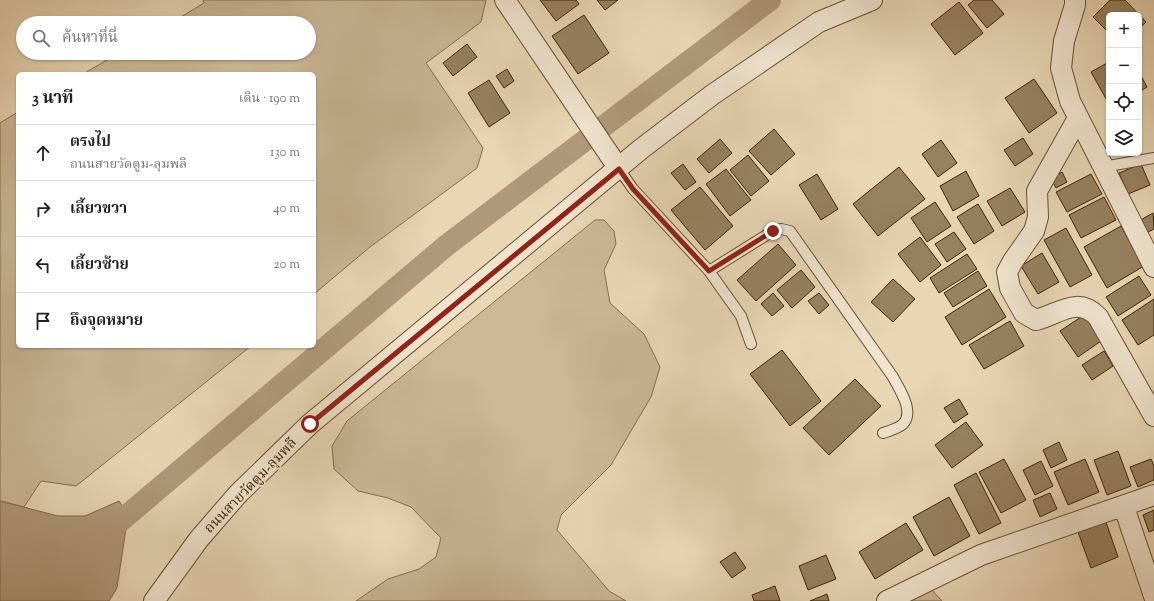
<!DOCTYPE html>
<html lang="th">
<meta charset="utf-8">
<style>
:root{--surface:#fff;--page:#f6f6f6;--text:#222;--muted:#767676;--line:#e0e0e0}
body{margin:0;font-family:"Sorts Mill Goudy","Noto Serif Thai",serif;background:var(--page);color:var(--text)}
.controls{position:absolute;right:12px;top:12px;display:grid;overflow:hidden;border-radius:6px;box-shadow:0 1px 3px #0004}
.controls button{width:36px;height:36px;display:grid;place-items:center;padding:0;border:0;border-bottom:1px solid var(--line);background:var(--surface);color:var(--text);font:20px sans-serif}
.stop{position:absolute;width:12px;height:12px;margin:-9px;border:3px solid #8f2418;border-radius:50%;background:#fff}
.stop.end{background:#8f2418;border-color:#fff;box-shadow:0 1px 4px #0008}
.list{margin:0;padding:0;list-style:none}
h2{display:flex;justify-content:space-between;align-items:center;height:52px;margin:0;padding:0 16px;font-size:17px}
h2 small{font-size:13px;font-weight:400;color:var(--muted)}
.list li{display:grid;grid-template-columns:26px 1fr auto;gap:12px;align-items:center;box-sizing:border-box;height:56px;padding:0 16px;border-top:1px solid var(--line)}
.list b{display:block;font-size:15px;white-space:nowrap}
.list p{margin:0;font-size:13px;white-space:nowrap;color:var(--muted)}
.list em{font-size:13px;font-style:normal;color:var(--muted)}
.icon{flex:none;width:22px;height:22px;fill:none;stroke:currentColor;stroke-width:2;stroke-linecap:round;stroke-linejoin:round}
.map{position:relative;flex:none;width:1154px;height:601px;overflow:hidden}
.search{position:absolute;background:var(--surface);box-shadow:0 1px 3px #0004;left:16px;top:16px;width:300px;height:44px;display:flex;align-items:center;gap:10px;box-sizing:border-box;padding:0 14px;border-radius:22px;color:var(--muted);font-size:15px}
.panel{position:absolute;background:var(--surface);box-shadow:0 1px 3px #0004;left:16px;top:72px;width:300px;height:276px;border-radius:6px}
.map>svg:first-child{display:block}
.green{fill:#cbb897;stroke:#856e4e}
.water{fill:#af997a;stroke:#826a4c}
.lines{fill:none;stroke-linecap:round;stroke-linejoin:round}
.canal{stroke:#af997a;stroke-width:22}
.building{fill:#978161;stroke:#3f2406}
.lane-casing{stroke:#695032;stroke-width:12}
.street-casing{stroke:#695032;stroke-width:22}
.lane{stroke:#f0e4cf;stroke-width:10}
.street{stroke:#f0e4cf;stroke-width:20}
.route{stroke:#8f2418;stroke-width:5}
.labels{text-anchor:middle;stroke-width:3.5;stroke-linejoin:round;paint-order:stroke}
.street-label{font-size:14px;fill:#3f2406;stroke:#f0e4cf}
</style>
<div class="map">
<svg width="1154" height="601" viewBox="0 0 1154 601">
<rect width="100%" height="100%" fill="#e8d6b5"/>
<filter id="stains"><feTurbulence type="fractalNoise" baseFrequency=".005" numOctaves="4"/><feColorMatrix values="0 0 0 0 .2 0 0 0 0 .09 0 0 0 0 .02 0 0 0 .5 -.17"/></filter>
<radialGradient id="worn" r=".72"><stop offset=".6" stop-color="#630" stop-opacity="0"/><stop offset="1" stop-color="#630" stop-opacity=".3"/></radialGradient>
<path class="green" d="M203 0H486L481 22 426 63 483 148 477 168 370 247 314 294V74H83L119 53H309V23H171L204 3Z
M18 112V346H251L76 486 41 481 24 507 0 501V123Z
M595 220H604L614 231 616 244 604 270 610 303 644 334 660 367 651 397 611 465 561 515 557 530 609 591 626 601H356L388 579 419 569 436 557 441 538 411 507 388 498 358 491 334 469 332 446 347 421Z
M930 588 942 601H907Z"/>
<path class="water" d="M0 501 58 516H85L119 501 128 515 117 588 109 601H0Z"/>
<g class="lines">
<path class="canal" d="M105 534 447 245 770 0"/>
</g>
<path class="building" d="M540 0H576L579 4 556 21Z
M597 0H618L605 10Z
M974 0H992L1004 14 987 28 968 5Z
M1110 0H1125L1146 22 1139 29V15H1109V33L1093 17Z
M959 2 983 33 955 55 931 24Z
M584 15 609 53 578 74 552 36Z
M467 44 477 57 453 76 443 63Z
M1109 62V104L1091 72Z
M507 69 514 81 504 88 496 76Z
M1139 72 1147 87 1139 92Z
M1034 79 1057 113 1029 133 1005 98Z
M489 80 510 113 489 127 468 93Z
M774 129 795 154 771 175 749 151Z
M1023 138 1033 154 1015 166 1004 150Z
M720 139 732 153 709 173 697 159Z
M941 140 957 163 938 177 922 154Z
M748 155 769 181 751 196 730 170Z
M683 164 696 182 685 190 671 173Z
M1141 164 1150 185 1128 194 1119 173Z
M899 167 925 199 878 236 853 204Z
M726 169 751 200 730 216 706 184Z
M966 171 979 196 953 211 940 186Z
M1062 172 1067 182 1056 188 1051 179Z
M817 174 838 209 821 220 799 185Z
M1091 174 1102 194 1067 212 1056 192Z
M700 187 733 226 705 250 671 210Z
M1010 188 1025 212 1002 226 987 201Z
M1104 197 1116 220 1081 238 1069 215Z
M935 202 951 226 927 242 911 218Z
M978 204 994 231 974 244 957 217Z
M1153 213 1154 229 1144 234 1137 222Z
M1121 226 1144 266 1107 288 1084 247Z
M1066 228 1092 275 1070 287 1044 240Z
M954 232 966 249 947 262 935 244Z
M920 237 941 265 920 282 898 254Z
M778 244 796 265 756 301 737 280Z
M1042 253 1059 282 1038 294 1021 266Z
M967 254 977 269 939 293 930 278Z
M801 270 815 287 792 308 777 290Z
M978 271 987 286 953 307 944 293Z
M1139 276 1151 295 1118 316 1106 297Z
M893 279 915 299 893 322 871 302Z
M989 289 1006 317 962 345 945 317Z
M773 293 784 306 772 316 761 304Z
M819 293 829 305 819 314 808 301Z
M1154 299V335L1138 345 1122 320Z
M1084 315 1101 341 1078 357 1060 331Z
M1010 321 1024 346 984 369 969 345Z
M782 350 821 401 790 426 750 374Z
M1104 351 1113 366 1092 380 1082 365Z
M855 379 881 406 829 455 803 428Z
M959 399 968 414 954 423 944 408Z
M966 422 983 445 952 468 935 445Z
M1059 442 1067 460 1051 468 1043 450Z
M1118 451 1131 486 1107 495 1094 460Z
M1004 459 1026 500 1001 513 979 472Z
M1085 459 1099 492 1068 505 1054 472Z
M1151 459 1154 466V480L1138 487 1130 467Z
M1041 461 1053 486 1035 495 1023 470Z
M976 473 1001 523 979 534 954 485Z
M1050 493 1057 509 1040 517 1033 500Z
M949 497 970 536 934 556 913 517Z
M1154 510V530L1149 532 1143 515Z
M1106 522 1118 557 1091 568 1078 532Z
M906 523 923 550 875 579 859 552Z
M735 552 746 568 732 578 720 562Z
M826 555 836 579 808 590 799 566Z
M775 586 780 601H754L752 595Z
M827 594 829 601H810Z"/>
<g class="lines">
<g class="lane-casing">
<path id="lane" d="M1103 167 1154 158
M619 169 633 189 709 271 773 231 781 229 790 231 893 377C899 389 915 411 903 424 899 428 889 431 883 433
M709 271 741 316 751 344"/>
</g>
<g class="street-casing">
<path id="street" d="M505 0 619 169
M1075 0V5L1064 41 1061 68 1070 101 1154 267
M1077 120 1037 191 1038 217 1034 231 1013 261 1007 272 1010 288 1024 313 1036 320C1061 313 1078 296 1098 317L1154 416
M1124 507 1154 596
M154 601 199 539 238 494 310 424 641 149 712 95 819 22 872 0
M887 601 981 555 1154 495"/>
</g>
<use href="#lane" class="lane"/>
<use href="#street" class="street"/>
</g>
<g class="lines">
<path class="route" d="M310 424 619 169 633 189 709 271 773 231"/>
</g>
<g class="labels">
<g class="street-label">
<text transform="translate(250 485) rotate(-46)" y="5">ถนนสายวัดตูม-ลุมพลี</text>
</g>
</g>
<rect width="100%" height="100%" filter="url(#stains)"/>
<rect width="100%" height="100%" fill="url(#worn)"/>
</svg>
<div class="controls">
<button>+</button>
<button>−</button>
<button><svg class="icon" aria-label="locate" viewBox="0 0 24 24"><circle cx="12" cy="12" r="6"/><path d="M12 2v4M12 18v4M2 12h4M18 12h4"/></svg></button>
<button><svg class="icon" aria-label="layers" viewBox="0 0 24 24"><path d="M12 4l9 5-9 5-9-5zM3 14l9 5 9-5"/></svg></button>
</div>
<div class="stop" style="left:310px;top:424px"></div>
<div class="stop end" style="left:773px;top:231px"></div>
<div class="search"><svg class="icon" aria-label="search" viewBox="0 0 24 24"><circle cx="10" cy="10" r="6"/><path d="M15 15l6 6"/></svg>ค้นหาที่นี่</div>
<section class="panel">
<h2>3 นาที<small>เดิน · 190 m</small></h2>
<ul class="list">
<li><svg class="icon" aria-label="ahead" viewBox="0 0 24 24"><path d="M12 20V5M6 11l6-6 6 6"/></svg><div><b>ตรงไป</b><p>ถนนสายวัดตูม-ลุมพลี</p></div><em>130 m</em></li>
<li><svg class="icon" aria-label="right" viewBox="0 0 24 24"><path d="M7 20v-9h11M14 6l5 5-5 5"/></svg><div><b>เลี้ยวขวา</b></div><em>40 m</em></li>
<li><svg class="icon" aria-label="left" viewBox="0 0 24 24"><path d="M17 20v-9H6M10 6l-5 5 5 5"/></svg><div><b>เลี้ยวซ้าย</b></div><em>20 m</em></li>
<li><svg class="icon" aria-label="arrive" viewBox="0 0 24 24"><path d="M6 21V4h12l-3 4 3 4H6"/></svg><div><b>ถึงจุดหมาย</b></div></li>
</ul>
</section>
</div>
